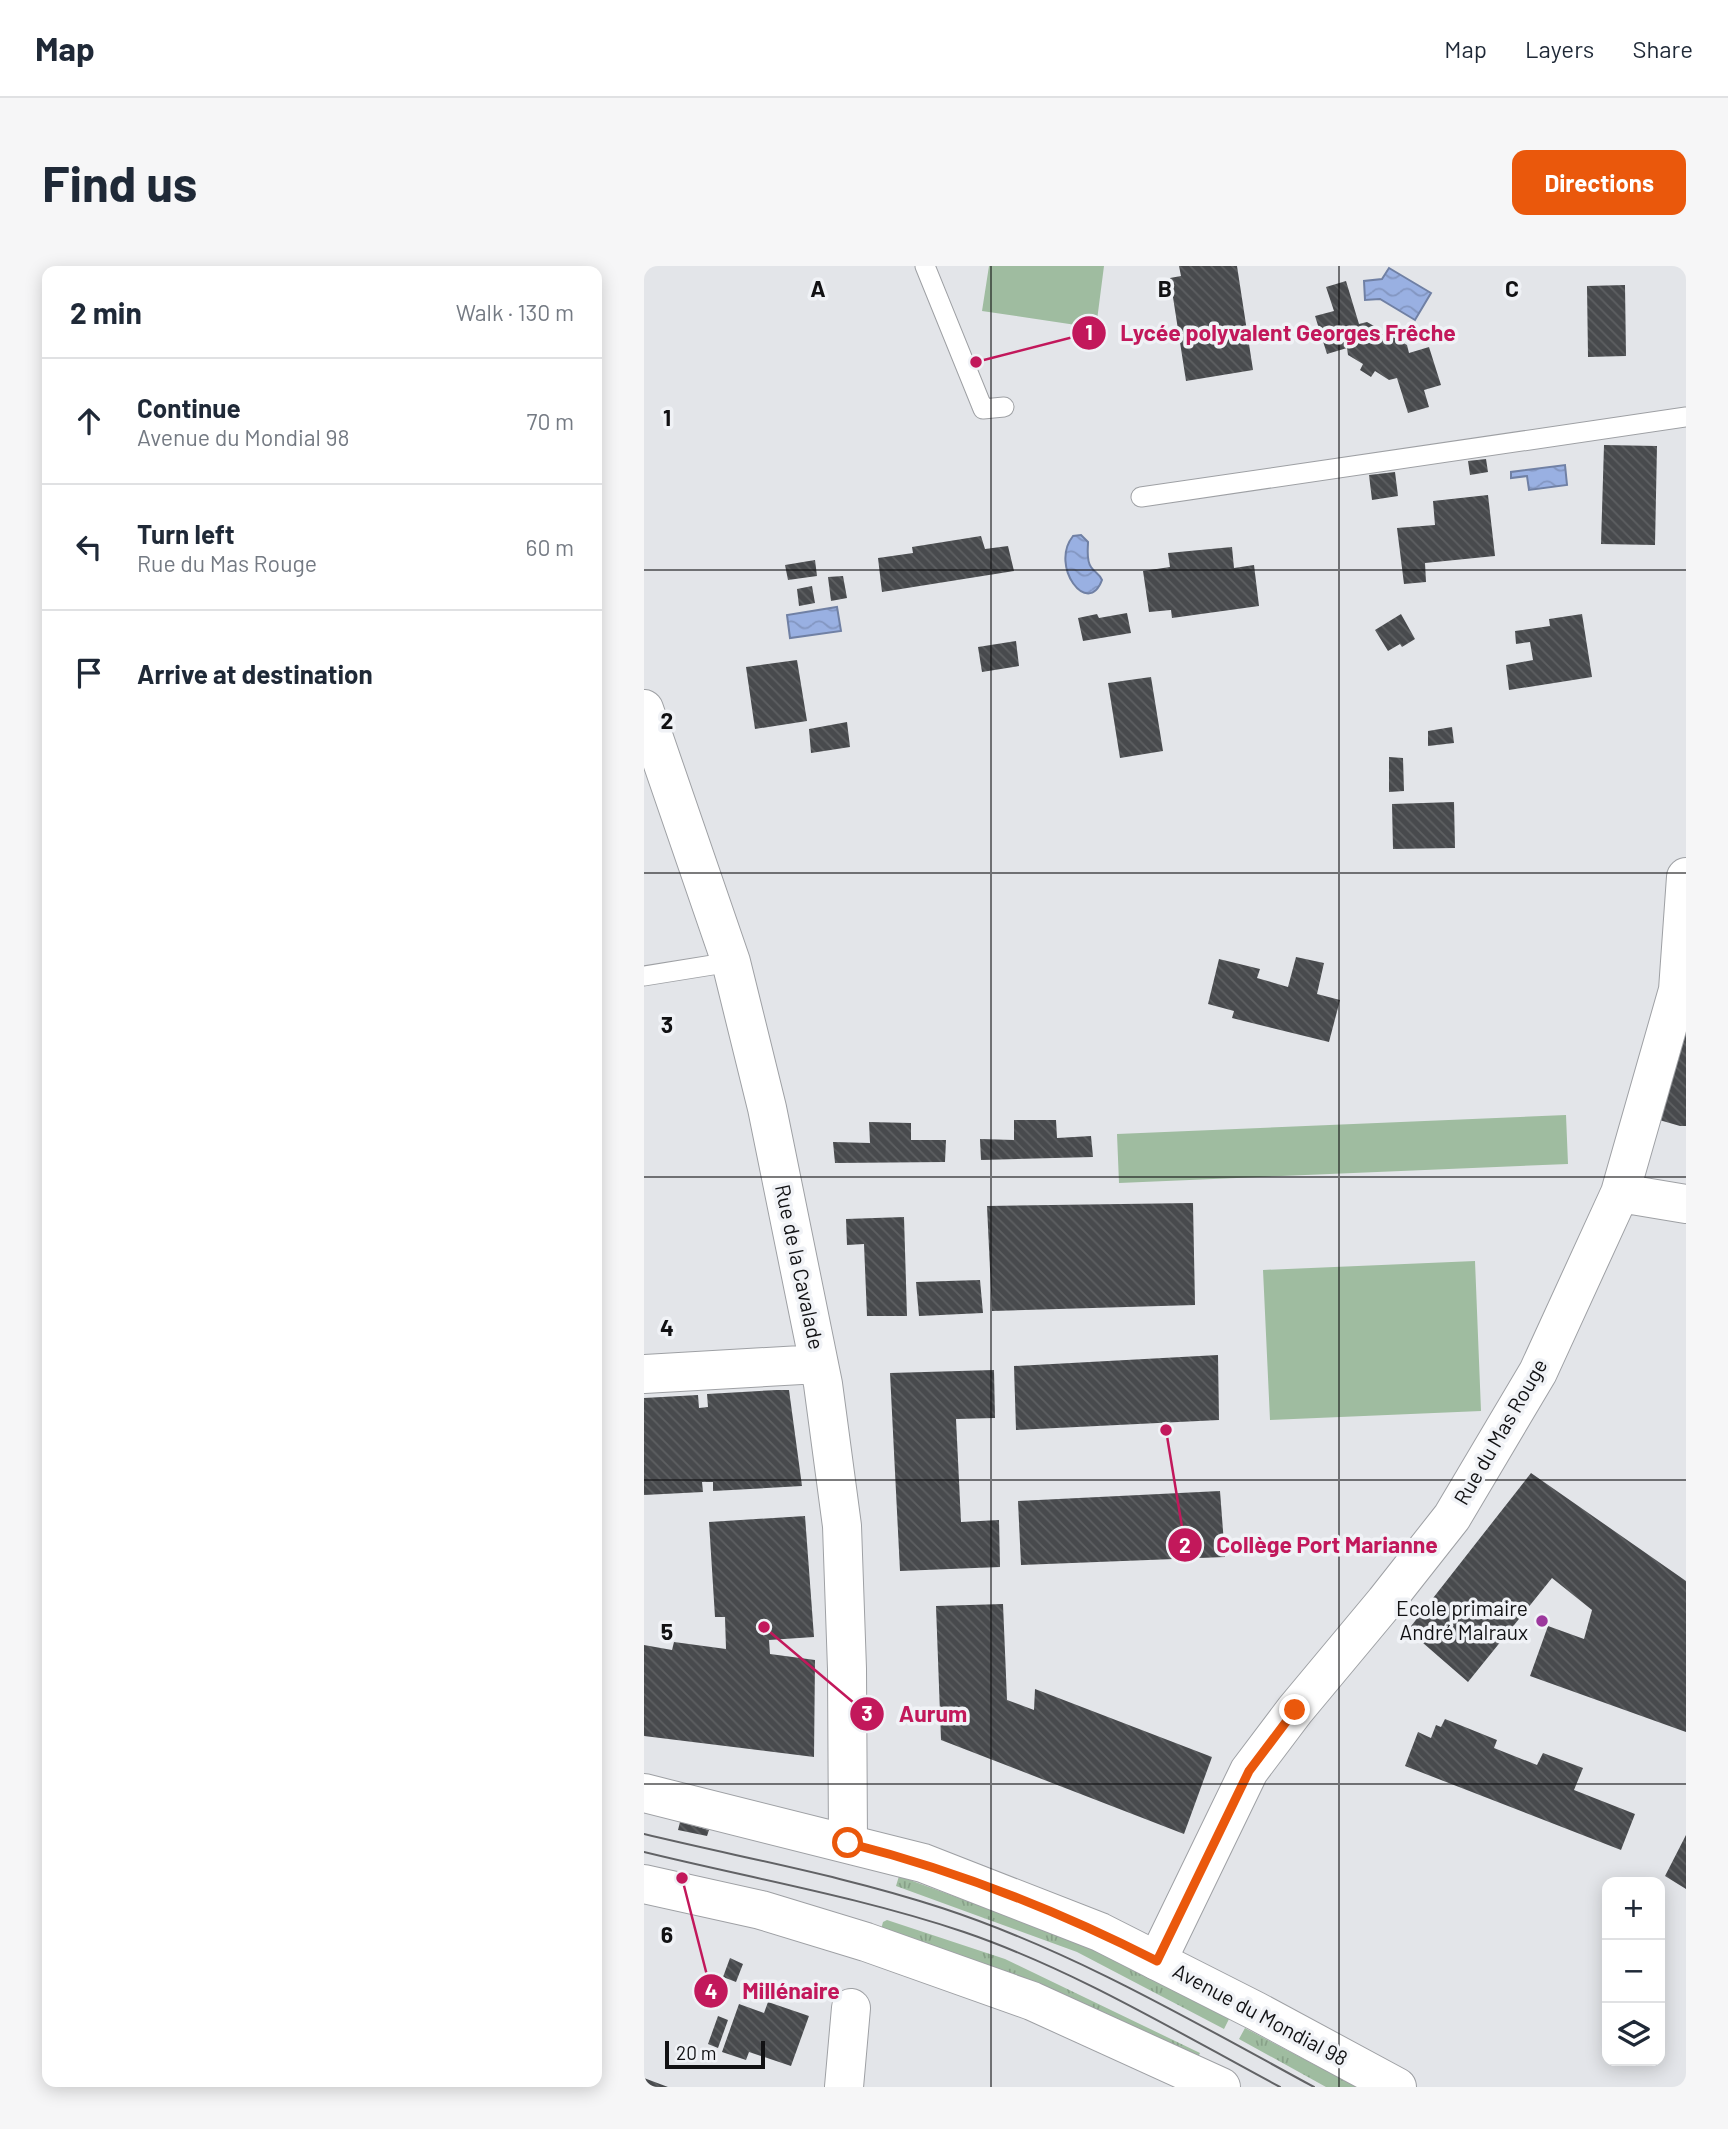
<!DOCTYPE html>
<meta charset="utf-8">
<style>
:root{--surface:#fff;--page:#f6f6f7;--text:#1f2937;--muted:#747a83;--line:#e0e1e3;--accent:#ea580c}
body{margin:0;font-family:Barlow,sans-serif;background:var(--page);color:var(--text)}
.controls{position:absolute;right:21px;bottom:21px;display:grid;overflow:hidden;border-radius:14px;box-shadow:0 4px 18px #0003}
.controls button{width:63px;height:63px;display:grid;place-items:center;padding:0;border:0;border-bottom:2px solid var(--line);background:var(--surface);color:var(--text);font:35px sans-serif}
.scale{position:absolute;left:21px;bottom:18px;width:100px;box-sizing:border-box;padding-left:7px;border:4px solid #111113;border-top:0;font-size:19px;line-height:24px;white-space:nowrap;color:#111113;-webkit-text-stroke:5px #f0f2f6;paint-order:stroke}
.stop{position:absolute;width:21px;height:21px;margin:-16px;border:5px solid #ea580c;border-radius:50%;background:#fff}
.stop.end{background:#ea580c;border-color:#fff;box-shadow:0 2px 7px #0008}
.list{margin:0;padding:0;list-style:none}
h2{display:flex;justify-content:space-between;align-items:center;height:91px;margin:0;padding:0 28px;font-size:30px}
h2 small{font-size:23px;font-weight:400;color:var(--muted)}
.list li{display:grid;grid-template-columns:46px 1fr auto;gap:21px;align-items:center;box-sizing:border-box;height:126px;padding:0 28px;border-top:2px solid var(--line)}
.list b{display:block;font-size:26px;white-space:nowrap}
.list p{margin:0;font-size:23px;white-space:nowrap;color:var(--muted)}
.list em{font-size:23px;font-style:normal;color:var(--muted)}
.icon{flex:none;width:38px;height:38px;fill:none;stroke:currentColor;stroke-width:2;stroke-linecap:round;stroke-linejoin:round}
.map{position:relative;flex:none;width:1042px;height:1821px;overflow:hidden;border-radius:14px}
header{display:flex;align-items:center;gap:42px;box-sizing:border-box;height:98px;padding:0 35px;background:var(--surface);border-bottom:2px solid var(--line)}
header strong{font-size:33px}
nav{display:flex;gap:38px;margin-inline-start:auto;font-size:24px}
.intro{display:flex;align-items:center;justify-content:space-between;box-sizing:border-box;height:168px;padding:0 42px}
h1{margin:0;font-size:49px}
.button{padding:18px 32px;border-radius:14px;background:var(--accent);color:#fff;font-size:24px;font-weight:700}
main{display:flex;gap:42px;padding:0 42px}
aside{flex:1;background:var(--surface);border-radius:14px;box-shadow:0 4px 18px #0003}
.map>svg:first-child{display:block}
.grass{fill:url(#grass-tufts)}
.green{fill:#9fbca0}
.water{fill:url(#water-waves);stroke:#7080a4;stroke-width:2}
.building{fill:url(#building-back-hatch)}
.lines{fill:none;stroke-linecap:round;stroke-linejoin:round}
.lane-casing{stroke:#9ea0a4;stroke-width:21}
.street-casing{stroke:#9ea0a4;stroke-width:40}
.secondary-casing{stroke:#9ea0a4;stroke-width:40}
.lane{stroke:#fff;stroke-width:19}
.street{stroke:#fff;stroke-width:38}
.secondary{stroke:#fff;stroke-width:38}
.tram{stroke:#616265;stroke-width:2}
.route{stroke:#ea580c;stroke-width:9}
.grid{fill:none;stroke:#111113;stroke-width:2;stroke-opacity:0.55}
.poi-dot{fill:#9c389d;stroke:#f0f2f6;stroke-width:2.5}
.labels{text-anchor:middle;stroke-width:7;stroke-linejoin:round;paint-order:stroke}
.street-label{font-size:21px;fill:#111113;stroke:#f0f2f6}
.poi-label{font-size:21px;fill:#111113;stroke:#f0f2f6;text-anchor:end}
.grid-label{font-size:23px;text-anchor:middle;font-weight:bold;fill:#111113;stroke:#f0f2f6;stroke-width:7;stroke-linejoin:round;paint-order:stroke}
.leader{fill:none;stroke:#c2185b;stroke-width:2.5}
.callout-dot{fill:#c2185b;stroke:#f0f2f6;stroke-width:2.5}
.mark-label{font-size:21px;text-anchor:middle;font-weight:bold;fill:#fff}
.callout-label{font-size:23px;text-anchor:middle;font-weight:bold;fill:#c2185b;stroke:#f0f2f6;stroke-width:7;stroke-linejoin:round;paint-order:stroke}
</style>
<header>
<strong>Map</strong>
<nav><a>Map</a><a>Layers</a><a>Share</a></nav>
</header>
<div class="intro"><h1>Find us</h1><a class="button">Directions</a></div>
<main>
<aside>
<h2>2 min<small>Walk · 130 m</small></h2>
<ul class="list">
<li><svg class="icon" aria-label="ahead" viewBox="0 0 24 24"><path d="M12 20V5M6 11l6-6 6 6"/></svg><div><b>Continue</b><p>Avenue du Mondial 98</p></div><em>70 m</em></li>
<li><svg class="icon" aria-label="left" viewBox="0 0 24 24"><path d="M17 20v-9H6M10 6l-5 5 5 5"/></svg><div><b>Turn left</b><p>Rue du Mas Rouge</p></div><em>60 m</em></li>
<li><svg class="icon" aria-label="arrive" viewBox="0 0 24 24"><path d="M6 21V4h12l-3 4 3 4H6"/></svg><div><b>Arrive at destination</b></div></li>
</ul>
</aside>
<div class="map">
<svg width="1042" height="1821" viewBox="0 0 1042 1821">
<defs>
<pattern id="grass-tufts" width="24" height="20" patternUnits="userSpaceOnUse" patternTransform="scale(1.75)"><rect width="24" height="20" fill="#9fbca0"/><path d="M3 7l-1-3M5 7V3M7 7l1-3M15 17l-1-3M17 17v-4M19 17l1-3" fill="none" stroke="#88a189"/></pattern>
<pattern id="water-waves" width="16" height="10" patternUnits="userSpaceOnUse" patternTransform="scale(1.75)"><rect width="16" height="10" fill="#99b0e2"/><path d="M0 5q4-4 8 0t8 0" fill="none" stroke="#8396c1"/></pattern>
<pattern id="building-back-hatch" width="6" height="6" patternUnits="userSpaceOnUse" patternTransform="scale(1.75)"><rect width="6" height="6" fill="#484a4d"/><path d="M-1 5l2 2M0 0l6 6M5-1l2 2" fill="none" stroke="#5e6062"/></pattern>
</defs>
<rect width="100%" height="100%" fill="#e3e5e9"/>
<path class="grass" d="M255 1610 435 1676 585 1753 580 1763 433 1686 252 1620Z
M243 1654 361 1693 556 1787 551 1798 235 1671 239 1656Z
M601 1762 713 1821H682L595 1773Z"/>
<path class="green" d="M345 0H460L452 62 338 45Z
M922 849 924 898 475 917 473 868Z
M831 995 837 1145 626 1154 619 1004Z"/>
<path class="water" d="M745 2 787 27 771 54 736 33 721 34 720 15 738 13Z
M921 199 923 219 885 224 883 210 867 212V206Z
M437 269 444 276C444 283 442 294 447 301 451 307 455 307 458 314 444 352 405 300 429 270Z
M193 341 197 365 146 372 143 349Z"/>
<path class="building" d="M535 0H593L609 104 542 115 526 12 537 10Z
M702 15 715 58 723 56 763 79 765 87 785 81 797 119 780 124 785 141 764 147 753 112 745 114 731 105 727 111 716 104 719 98 704 89 703 82 683 88 671 50 690 45 682 21Z
M981 19 982 90 944 91 943 20Z
M960 179 1013 180 1011 279 957 278Z
M842 193 844 206 826 209 824 195Z
M751 206 754 230 728 234 725 209Z
M844 229 851 290 781 297 782 316 760 318 753 262 791 259 789 235Z
M337 270 341 283 364 280 370 305 238 326 234 292 269 287 268 281Z
M588 281 590 302 610 299 615 340 528 352 527 344 505 346 499 305 526 301 524 287Z
M171 294 173 310 144 314 141 299Z
M199 310 203 332 187 335 184 311Z
M168 320 171 337 155 340 153 323Z
M483 347 487 367 439 375 434 352 453 348 455 352Z
M757 348 771 373 758 381 756 378 744 385 731 364Z
M938 348 948 411 865 424 862 399 889 394 886 376 872 378 871 365 906 360 905 353Z
M372 375 375 400 338 406 334 381Z
M153 394 163 455 111 463 102 401Z
M507 411 519 485 476 492 464 417Z
M203 456 206 481 167 487 165 463Z
M808 461 810 477 784 480V465Z
M745 491 759 492 760 525 745 526Z
M810 536 811 582 749 583 748 538Z
M652 691 680 697 673 728 696 734 685 776 588 752 590 745 564 738 575 693 616 703 613 712 644 721Z
M1042 755V860H1036L1005 851Z
M370 854H412L413 872 447 870 449 891 337 894 336 873 370 874Z
M225 856 267 857V874H302L301 896 191 897 189 876 226 877Z
M549 937 551 1039 348 1045 343 940Z
M260 951 263 1050H223L220 978 203 979 202 953Z
M336 1014 339 1047 275 1050 272 1016Z
M574 1089 575 1154 372 1164 370 1100Z
M350 1104 351 1152 312 1153 317 1256 355 1254 356 1301 256 1305 246 1107Z
M133 1124H145L158 1220 69 1225V1216H58L59 1226 0 1229V1132L54 1129 55 1142 64 1141 63 1128Z
M887 1207 1042 1315V1466L886 1410 904 1360 940 1373 948 1344 908 1312 824 1416 764 1364Z
M576 1225 581 1291 377 1299 374 1235Z
M161 1250 170 1371 125 1374 126 1388 171 1394 170 1491 0 1470V1379L28 1384 30 1376 82 1383 81 1351H71L65 1256Z
M359 1338 363 1434 390 1444 391 1423 568 1491 540 1568 297 1474 292 1340Z
M801 1453 853 1474 850 1482 893 1499 899 1487 939 1502 930 1524 991 1548 977 1584 761 1500 774 1466 787 1472 792 1459 797 1461Z
M36 1556 65 1564 63 1570 34 1564Z
M1042 1569V1623L1021 1610Z
M86 1692 99 1698 92 1716 79 1711Z
M124 1736 165 1750 147 1800 105 1786 102 1794 78 1786 95 1738 120 1747Z
M74 1750 84 1754 74 1782 64 1778Z
M0 1812 24 1821H0Z"/>
<g class="lines">
<g class="lane-casing">
<path id="lane" d="M281 0 339 143 360 141
M497 231 1042 151
M0 710 87 696"/>
</g>
<g class="street-casing">
<path id="street" d="M0 443 87 696 123 842 179 1118 198 1260 203 1403 204 1577
M976 927 1042 938
M0 1108 175 1098
M513 1695 605 1505 651 1444 741 1336 808 1251 894 1106 976 927 1034 724 1042 611
M200 1821 207 1742"/>
</g>
<g class="secondary-casing">
<path id="secondary" d="M0 1527 279 1597 456 1666 612 1745 753 1821
M0 1618 117 1644 222 1676 388 1735 577 1821"/>
</g>
<use href="#lane" class="lane"/>
<use href="#street" class="street"/>
<use href="#secondary" class="secondary"/>
<path class="tram" d="M0 1568C99 1592 201 1610 298 1642 429 1685 550 1756 670 1821
M0 1586C106 1612 216 1631 320 1666 431 1704 533 1766 636 1821"/>
</g>
<g class="lines">
<path class="route" d="M204 1577C311 1604 415 1645 513 1695L605 1505 651 1444"/>
</g>
<path class="grid" d="M347 0V1821M695 0V1821M0 304H1042M0 607H1042M0 911H1042M0 1214H1042M0 1518H1042"/>
<circle class="poi-dot" cx="898" cy="1355" r="7"/>
<g class="labels">
<g class="street-label">
<text transform="translate(155 1001) rotate(78)" y="7">Rue de la Cavalade</text>
<text transform="translate(857 1166) rotate(-60)" y="7">Rue du Mas Rouge</text>
<text transform="translate(616 1749) rotate(28)" y="7">Avenue du Mondial 98</text>
</g>
<g class="poi-label">
<text x="884" y="1350">Ecole primaire<tspan x="884" dy="24">André Malraux</tspan></text>
</g>
</g>
<g class="grid-label">
<text x="174" y="31">A</text>
<text x="521" y="31">B</text>
<text x="868" y="31">C</text>
<text x="23" y="160">1</text>
<text x="23" y="463">2</text>
<text x="23" y="767">3</text>
<text x="23" y="1070">4</text>
<text x="23" y="1374">5</text>
<text x="23" y="1677">6</text>
</g>
<path class="leader" d="M332 96L445 67M522 1164L541 1279M120 1361L223 1448M38 1612L67 1725"/>
<g class="callout-dot">
<circle cx="332" cy="96" r="7"/>
<circle cx="522" cy="1164" r="7"/>
<circle cx="120" cy="1361" r="7"/>
<circle cx="38" cy="1612" r="7"/>
<circle cx="445" cy="67" r="18"/>
<circle cx="541" cy="1279" r="18"/>
<circle cx="223" cy="1448" r="18"/>
<circle cx="67" cy="1725" r="18"/>
</g>
<g class="mark-label">
<text x="445" y="74">1</text>
<text x="541" y="1287">2</text>
<text x="223" y="1455">3</text>
<text x="67" y="1733">4</text>
</g>
<g class="callout-label">
<text x="644" y="75">Lycée polyvalent Georges Frêche</text>
<text x="683" y="1287">Collège Port Marianne</text>
<text x="289" y="1456">Aurum</text>
<text x="147" y="1733">Millénaire</text>
</g>
</svg>
<div class="controls">
<button>+</button>
<button>−</button>
<button><svg class="icon" aria-label="layers" viewBox="0 0 24 24"><path d="M12 4l9 5-9 5-9-5zM3 14l9 5 9-5"/></svg></button>
</div>
<div class="scale">20 m</div>
<div class="stop" style="left:204px;top:1577px"></div>
<div class="stop end" style="left:651px;top:1444px"></div>
</div>
</main>
